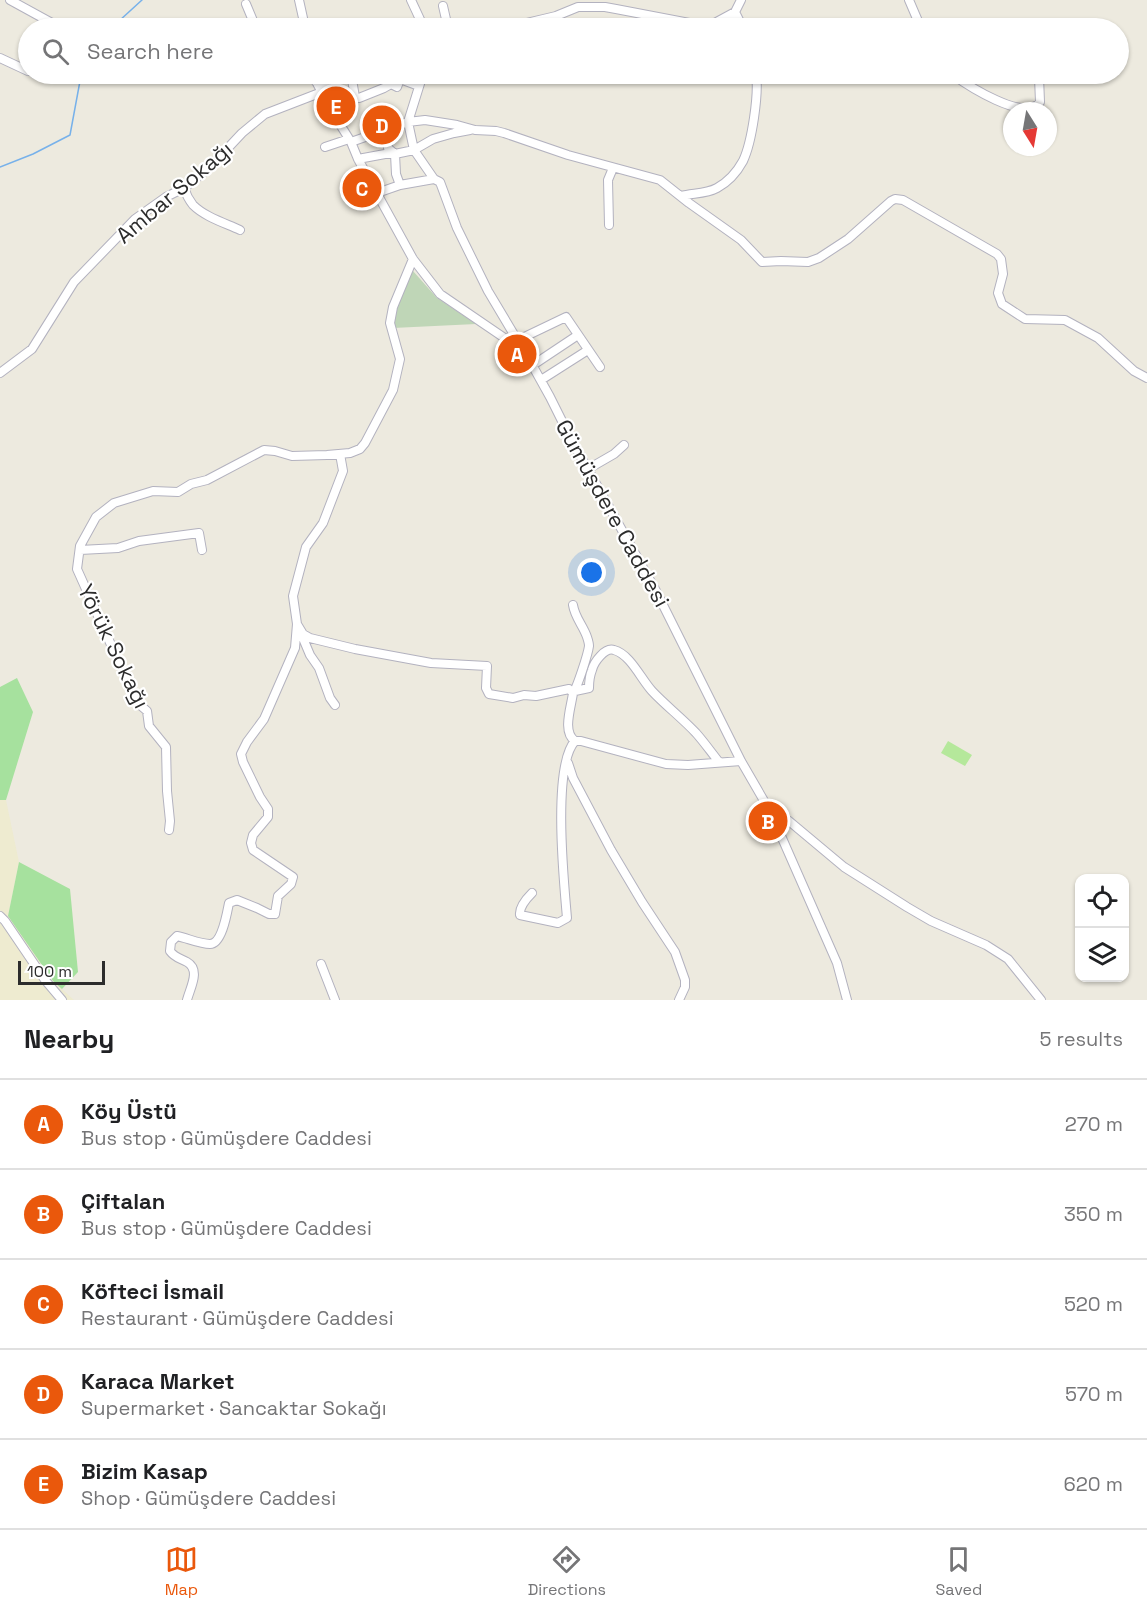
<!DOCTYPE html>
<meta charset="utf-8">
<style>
:root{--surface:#fff;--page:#f6f6f6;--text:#202124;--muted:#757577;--line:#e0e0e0;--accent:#ea580c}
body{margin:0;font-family:"Space Grotesk",sans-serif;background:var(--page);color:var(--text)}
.controls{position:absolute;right:18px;bottom:18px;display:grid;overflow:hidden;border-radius:12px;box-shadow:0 2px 4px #0004}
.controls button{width:54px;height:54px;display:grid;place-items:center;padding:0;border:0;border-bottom:2px solid var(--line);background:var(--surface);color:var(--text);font:30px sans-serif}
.compass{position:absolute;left:1003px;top:102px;width:54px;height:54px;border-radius:50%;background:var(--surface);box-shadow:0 2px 4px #0004;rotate:169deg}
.scale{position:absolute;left:18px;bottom:15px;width:87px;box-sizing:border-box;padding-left:6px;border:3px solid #2c2c2c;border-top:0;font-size:16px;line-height:21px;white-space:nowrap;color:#2c2c2c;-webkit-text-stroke:4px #fff;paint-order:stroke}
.you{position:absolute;left:592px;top:573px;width:21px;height:21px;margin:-15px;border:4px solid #fff;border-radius:50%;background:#1a73e8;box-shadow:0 0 0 9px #1a73e833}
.badge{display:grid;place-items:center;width:39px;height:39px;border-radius:50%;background:var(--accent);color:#fff;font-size:20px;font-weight:700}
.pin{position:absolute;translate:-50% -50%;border:3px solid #fff;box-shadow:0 2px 6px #0006}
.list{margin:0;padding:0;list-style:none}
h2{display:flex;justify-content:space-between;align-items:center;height:78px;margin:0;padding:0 24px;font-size:26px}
h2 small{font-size:20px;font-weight:400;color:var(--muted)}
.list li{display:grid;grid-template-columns:39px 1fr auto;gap:18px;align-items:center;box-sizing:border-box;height:90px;padding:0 24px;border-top:2px solid var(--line)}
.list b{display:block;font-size:22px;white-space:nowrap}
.list p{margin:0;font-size:20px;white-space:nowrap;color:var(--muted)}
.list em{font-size:20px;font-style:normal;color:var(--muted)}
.icon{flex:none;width:33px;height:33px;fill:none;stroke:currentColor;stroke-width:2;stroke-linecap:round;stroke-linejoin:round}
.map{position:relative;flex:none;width:1147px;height:1000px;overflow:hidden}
.search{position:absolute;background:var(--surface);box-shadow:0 2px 4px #0004;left:18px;right:18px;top:18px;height:66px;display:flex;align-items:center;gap:15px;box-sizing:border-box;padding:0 21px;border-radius:33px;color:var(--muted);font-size:22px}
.sheet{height:528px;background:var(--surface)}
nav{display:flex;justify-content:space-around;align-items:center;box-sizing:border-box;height:84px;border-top:2px solid var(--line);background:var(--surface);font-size:16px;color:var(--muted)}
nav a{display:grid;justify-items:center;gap:3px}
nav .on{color:var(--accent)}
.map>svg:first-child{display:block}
.education{fill:#eeebd0}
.green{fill:#a6e19e}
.cemetery{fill:#bfd6b7}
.pitch{fill:#b5e89b}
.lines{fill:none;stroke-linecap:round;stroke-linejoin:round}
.stream{stroke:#77b1ea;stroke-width:1.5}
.minor-casing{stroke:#b3b2bf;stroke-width:10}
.minor{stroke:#fff;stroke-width:8}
.labels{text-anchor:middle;stroke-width:4.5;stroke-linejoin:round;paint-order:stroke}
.street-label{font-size:22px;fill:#2c2c2c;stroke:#fff}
</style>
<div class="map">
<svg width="1147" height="1000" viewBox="0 0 1147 1000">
<rect width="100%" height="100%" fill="#edeadf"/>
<path class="education" d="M0 800H6L19 862 8 916 53 981 74 1000H0Z"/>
<path class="green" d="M17 678 33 712 6 800H0V687Z
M19 862 70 889 78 972 62 989 53 981 8 916Z"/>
<path class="cemetery" d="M413 271 437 298 476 324 393 328C394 307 403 288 413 271Z"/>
<path class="pitch" d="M948 741 972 755 965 766 941 753Z"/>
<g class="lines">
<path class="stream" d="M114 28 119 21 142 0
M0 167 33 154 70 135 80 81 85 74"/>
<g class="minor-casing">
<path id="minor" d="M10 0 61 28
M299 0 303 18 302 28
M411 0 424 28
M741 0 735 12 743 28
M909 0 921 28
M246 4 256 28
M443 6 448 28
M505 28 556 16 578 7H605L616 9 705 26 711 25 735 12
M0 58 28 71
M35 74H41
M312 74 336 118 351 142 358 159 413 259 440 294 525 352 550 397 571 439 656 591 741 761 771 813 837 963 847 1000
M381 74 391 84 397 87 400 79 419 86
M423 74 408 122 414 150 434 179 440 182 457 228 488 291 522 348
M952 74C967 85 1025 123 1040 102L1039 77 1041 74
M316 82 359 98 384 88 391 84
M336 118 355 97 351 74
M386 131 388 148 395 154 414 150 433 139 454 133 470 130
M351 142 408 122 425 120 457 125 475 130 496 131 504 133 568 155 660 180 689 203 741 240 762 262 781 261 808 262 819 258 848 239 891 201 895 199 903 200 997 254 1001 259 1003 274 998 293 1002 304 1025 319 1065 320 1098 338 1134 371 1147 378
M325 147 349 139
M358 159 385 154H395L396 174 400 185
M184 188C186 194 189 200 193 205 205 217 225 223 240 230
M377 193 400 185 434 179
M681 196C693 193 706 194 717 188 728 182 737 172 743 161 752 142 759 94 756 74
M609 225 608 180 613 168
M518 340 566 317 600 367
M533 365 578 335
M0 373 32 349 74 282 135 219 166 197 184 188 211 166 242 133 265 114 322 92
M541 380 588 350
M588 469 614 454 624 445
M80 550 118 548 139 541 199 533 202 550
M573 605C575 618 583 625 587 637 588 640 589 643 589 646 588 654 577 688 573 693
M575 691 589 688C589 682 590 675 592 670 594 662 605 647 614 650 630 654 641 679 652 691 665 705 682 718 696 733 704 742 711 752 719 762
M335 705 330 698 319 668 310 655 297 624 303 634 310 638 355 649 431 663 487 666 486 688 489 694 513 698 524 695 536 696 569 689 573 693C571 708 562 732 575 741
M568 763 573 778 611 850 642 902 675 952 685 980V987L679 1000
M771 813 789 821 844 867 907 907 931 921 986 945 1008 959 1041 1000
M169 830 170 821 167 791 166 747 149 726 147 711 140 705 134 696 77 569 80 546 96 517 114 503 153 491 178 492 191 484 207 480 264 450 275 451 292 456 327 455 350 453 360 449 365 443 393 390 400 359 390 323 393 307 413 259
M532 893C526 899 519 907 520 915L558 923 567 918C564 883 552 766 575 741H581L666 764 688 765 741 761
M0 916 5 921 45 980 62 1000
M321 964 335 1000
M187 1000C190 988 201 970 187 962 180 958 175 958 170 951L171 942 177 936C187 938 200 944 210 944 222 944 227 913 229 903L237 900 257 908 269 914H275L278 896 291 884 293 877 253 850 251 843 253 835 268 817V809L260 797 243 762 241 754 247 742 264 719 295 648 297 624 293 596 306 547 323 523 343 471 340 454"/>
</g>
<use href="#minor" class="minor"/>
</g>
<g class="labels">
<g class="street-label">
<text transform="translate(174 192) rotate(-40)" y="8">Ambar Sokağı</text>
<text transform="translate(613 513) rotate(61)" y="8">Gümüşdere Caddesi</text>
<text transform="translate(114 646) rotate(64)" y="8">Yörük Sokağı</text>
</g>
</g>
</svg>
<div class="controls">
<button><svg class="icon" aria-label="locate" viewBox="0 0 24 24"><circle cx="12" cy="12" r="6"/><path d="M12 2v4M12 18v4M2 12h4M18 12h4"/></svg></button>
<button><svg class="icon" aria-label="layers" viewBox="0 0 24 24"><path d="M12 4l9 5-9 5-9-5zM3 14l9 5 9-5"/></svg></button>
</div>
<svg class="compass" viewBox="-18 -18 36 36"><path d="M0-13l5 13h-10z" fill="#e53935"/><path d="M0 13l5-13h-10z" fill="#757577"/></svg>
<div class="scale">100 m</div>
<div class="you"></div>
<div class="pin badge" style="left:517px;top:354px">A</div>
<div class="pin badge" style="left:768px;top:821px">B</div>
<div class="pin badge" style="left:362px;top:188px">C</div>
<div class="pin badge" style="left:382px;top:125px">D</div>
<div class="pin badge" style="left:336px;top:106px">E</div>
<div class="search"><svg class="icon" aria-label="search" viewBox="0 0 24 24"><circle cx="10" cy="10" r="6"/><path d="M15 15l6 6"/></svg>Search here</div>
</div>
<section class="sheet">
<h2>Nearby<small>5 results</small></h2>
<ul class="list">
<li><span class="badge">A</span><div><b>Köy Üstü</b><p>Bus stop · Gümüşdere Caddesi</p></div><em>270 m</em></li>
<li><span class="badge">B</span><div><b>Çiftalan</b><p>Bus stop · Gümüşdere Caddesi</p></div><em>350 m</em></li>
<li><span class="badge">C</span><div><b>Köfteci İsmail</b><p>Restaurant · Gümüşdere Caddesi</p></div><em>520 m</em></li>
<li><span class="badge">D</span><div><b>Karaca Market</b><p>Supermarket · Sancaktar Sokağı</p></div><em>570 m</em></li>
<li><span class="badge">E</span><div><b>Bizim Kasap</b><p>Shop · Gümüşdere Caddesi</p></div><em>620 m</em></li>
</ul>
</section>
<nav>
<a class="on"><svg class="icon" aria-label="map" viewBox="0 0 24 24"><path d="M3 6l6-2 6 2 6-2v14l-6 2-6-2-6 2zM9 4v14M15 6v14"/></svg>Map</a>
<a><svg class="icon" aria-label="directions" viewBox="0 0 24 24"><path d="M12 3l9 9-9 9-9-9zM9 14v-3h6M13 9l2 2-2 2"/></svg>Directions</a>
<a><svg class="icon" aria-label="saved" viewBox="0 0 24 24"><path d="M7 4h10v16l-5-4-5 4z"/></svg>Saved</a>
</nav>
